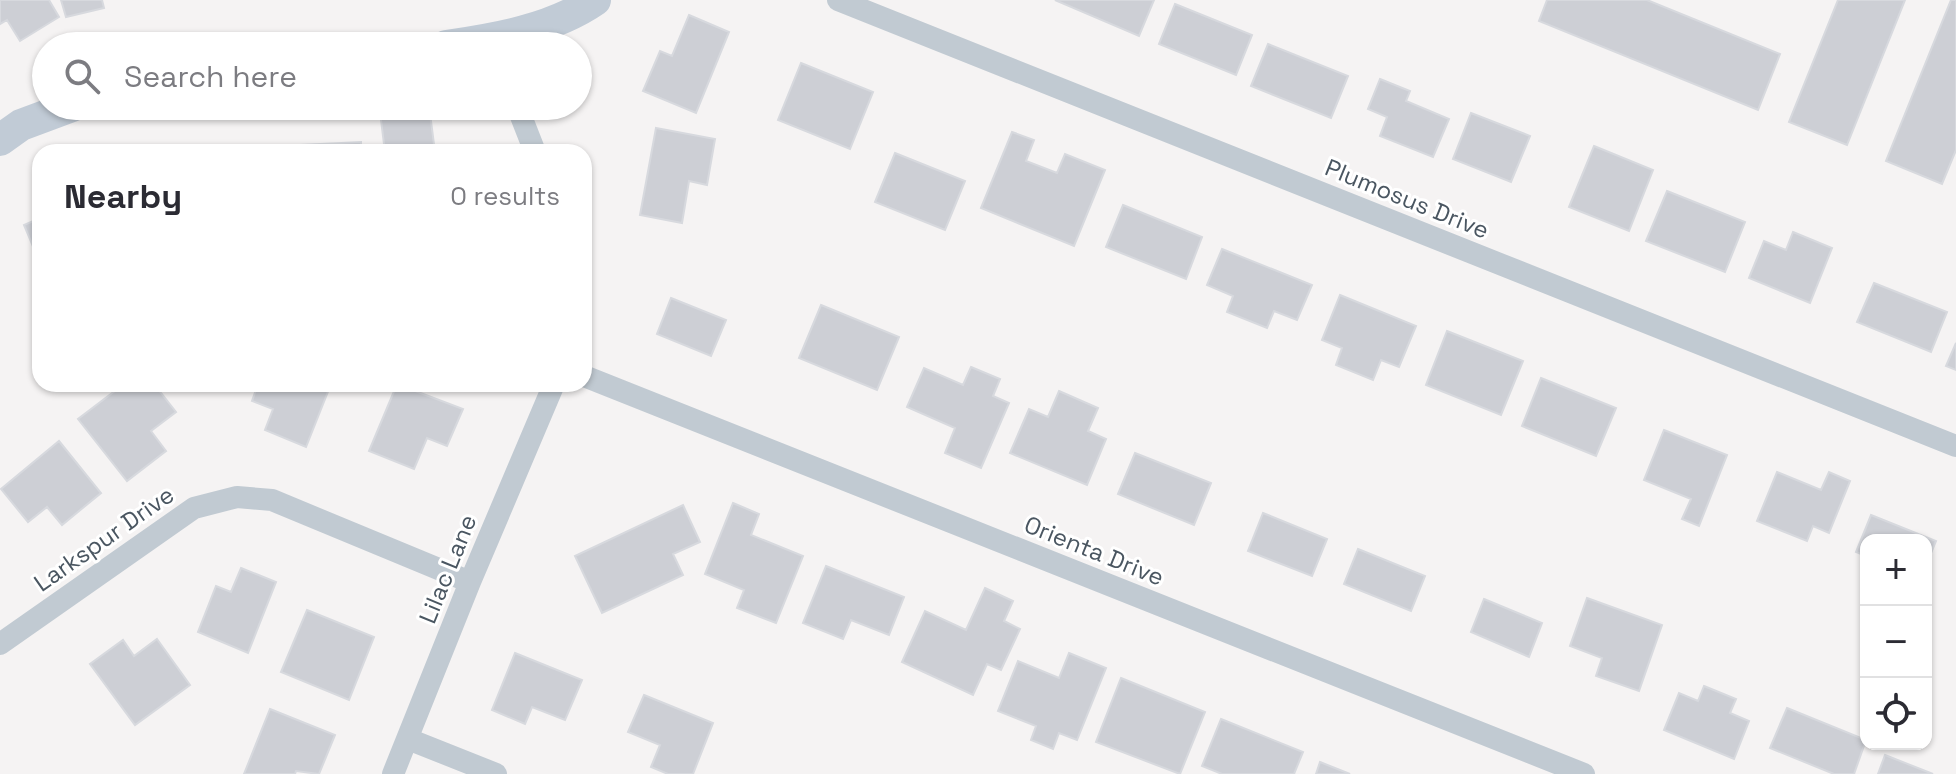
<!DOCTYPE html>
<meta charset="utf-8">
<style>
:root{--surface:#fff;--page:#f2f2f3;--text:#2b2b33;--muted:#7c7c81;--line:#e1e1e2}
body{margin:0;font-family:"Space Grotesk",sans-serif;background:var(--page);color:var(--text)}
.controls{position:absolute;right:24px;bottom:24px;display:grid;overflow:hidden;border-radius:16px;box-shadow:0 2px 6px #0004}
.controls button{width:72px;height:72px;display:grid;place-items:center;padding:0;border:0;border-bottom:2px solid var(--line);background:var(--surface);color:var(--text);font:40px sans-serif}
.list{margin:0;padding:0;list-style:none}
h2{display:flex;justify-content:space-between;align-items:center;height:104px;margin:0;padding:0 32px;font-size:34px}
h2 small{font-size:26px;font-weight:400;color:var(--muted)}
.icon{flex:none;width:44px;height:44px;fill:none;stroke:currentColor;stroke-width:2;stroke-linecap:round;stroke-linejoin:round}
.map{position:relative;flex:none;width:1956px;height:774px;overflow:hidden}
.search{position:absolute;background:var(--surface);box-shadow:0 2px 6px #0004;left:32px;top:32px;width:560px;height:88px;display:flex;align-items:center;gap:20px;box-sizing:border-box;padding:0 28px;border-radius:44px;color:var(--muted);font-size:30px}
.panel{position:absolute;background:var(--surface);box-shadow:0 2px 6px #0004;left:32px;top:144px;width:560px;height:248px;border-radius:24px}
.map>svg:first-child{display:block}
.building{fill:#cdcfd5;stroke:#d7d9de;stroke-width:2}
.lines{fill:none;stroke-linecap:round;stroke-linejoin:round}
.street{stroke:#c1cad2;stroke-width:22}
.secondary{stroke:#c1cbd6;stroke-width:32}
.labels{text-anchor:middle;stroke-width:6;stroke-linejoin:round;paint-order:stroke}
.street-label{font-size:24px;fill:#4a5661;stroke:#fff}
</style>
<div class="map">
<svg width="1956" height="774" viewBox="0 0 1956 774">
<rect width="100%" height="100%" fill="#f5f3f3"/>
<path class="building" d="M0 0H49L59 17 20 41 7 20 0 24Z
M61 0H102L104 8 66 17Z
M1055 0H1154L1139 36Z
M1547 0H1647L1780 54 1758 110 1539 21Z
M1838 0H1905L1847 145 1789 122Z
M1951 0H1956V150L1942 184 1886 161Z
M1175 4 1252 35 1236 75 1159 44Z
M689 15 729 32 696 113 643 91 660 51 672 56Z
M1268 44 1348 76 1331 118 1251 86Z
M801 63 873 92 850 149 778 120Z
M1380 79 1410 91 1406 101 1449 119 1433 157 1380 136 1387 117 1368 109Z
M429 106 435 152H385L380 112Z
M1471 113 1530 136 1511 182 1453 159Z
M656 128 715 139 707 185 689 181 682 223 640 215Z
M1012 132 1034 140 1026 161 1057 173 1065 154 1105 170 1074 246 981 208Z
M361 142V152H259V147Z
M1594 146 1653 170 1629 231 1569 207Z
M895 153 965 181 945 230 875 202Z
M1667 191 1745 222 1725 272 1646 241Z
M1123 205 1202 237 1186 279 1106 247Z
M40 218V263L24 225Z
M1793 232 1832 248 1810 303 1749 278 1764 241 1786 250Z
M1222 249 1312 285 1297 320 1274 311 1267 328 1227 312 1233 296 1207 285Z
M1874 283 1947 312 1931 352 1857 322Z
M1340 295 1416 326 1399 367 1381 360 1373 380 1336 365 1342 348 1322 340Z
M671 298 726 320 711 356 657 334Z
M821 305 899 337 877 390 799 358Z
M1447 331 1523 361 1501 415 1426 385Z
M1956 343V370L1946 366Z
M971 367 1000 379 993 396 1009 403 981 468 945 453 955 428 907 407 924 368 963 385Z
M1541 378 1616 408 1596 456 1522 426Z
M124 384H154L176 412 151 431 166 451 127 481 78 419Z
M258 384H331L306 447 265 430 273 409 252 401Z
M397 384 463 409 447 446 427 438 414 469 369 451Z
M1059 391 1098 408 1088 431 1106 439 1087 485 1010 453 1029 409 1048 417Z
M1664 430 1727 455 1699 526 1682 519 1691 499 1644 480Z
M59 441 101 493 62 525 47 507 28 522 1 489Z
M1135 453 1211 483 1194 525 1118 494Z
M1777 472 1821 490 1829 472 1850 481 1829 533 1813 526 1807 541 1757 521Z
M733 503 759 514 751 535 803 556 776 623 737 608 744 590 705 574Z
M683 505 700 542 673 554 683 575 602 613 575 556Z
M1263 513 1327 539 1312 576 1248 551Z
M1871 515 1936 541 1926 565V540H1866V556L1856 552Z
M1358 549 1425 576 1411 611 1344 584Z
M826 566 904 597 889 635 851 620 843 639 803 623Z
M241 568 276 582 248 653 198 632 216 586 231 592Z
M985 588 1013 601 1004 621 1020 629 1001 670 987 664 973 695 902 662 925 611 966 630Z
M1587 598 1662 625 1639 691 1596 676 1602 658 1570 646Z
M1484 599 1542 623 1529 657 1471 632Z
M307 610 374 637 349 700 281 672Z
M157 639 190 685 135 725 90 664 123 640 134 656Z
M515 653 582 680 565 720 532 707 525 724 492 710Z
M1069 653 1106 668 1077 740 1059 733 1053 749 1031 740 1036 726 998 711 1018 661 1059 678Z
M1121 678 1205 712 1180 774 1096 742Z
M1704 686 1736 699 1730 713 1749 721 1734 759 1664 730 1679 693 1698 701Z
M644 695 713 723 693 774H668L651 767 660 745 628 732Z
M1787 708 1866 740 1854 774H1834L1770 748Z
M270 709 335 735 319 774 296 771 295 774H244Z
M1221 719 1303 752 1294 774H1222L1202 766Z
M1885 755 1933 774H1878Z
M1320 762 1350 774H1316Z"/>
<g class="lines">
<path class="street" d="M838 0 1956 446
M517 106 535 152
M584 376 1584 774
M0 644 194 508 237 497 272 500 470 582
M408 739 496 774
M393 774 470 582 554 384"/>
<path class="secondary" d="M446 46C496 39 553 29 595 0
M0 140 21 125 72 106"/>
</g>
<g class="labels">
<g class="street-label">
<text transform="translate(1407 199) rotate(22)" y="8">Plumosus Drive</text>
<text transform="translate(104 539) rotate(-35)" y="8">Larkspur Drive</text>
<text transform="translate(1094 551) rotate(22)" y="8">Orienta Drive</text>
<text transform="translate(448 569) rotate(-68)" y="8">Lilac Lane</text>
</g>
</g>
</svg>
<div class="controls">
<button>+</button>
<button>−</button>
<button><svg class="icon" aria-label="locate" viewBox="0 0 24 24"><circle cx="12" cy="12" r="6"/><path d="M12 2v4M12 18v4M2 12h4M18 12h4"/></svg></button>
</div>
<div class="search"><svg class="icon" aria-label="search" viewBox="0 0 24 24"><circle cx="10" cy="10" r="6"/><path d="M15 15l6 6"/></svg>Search here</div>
<section class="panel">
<h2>Nearby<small>0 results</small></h2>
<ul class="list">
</ul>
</section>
</div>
